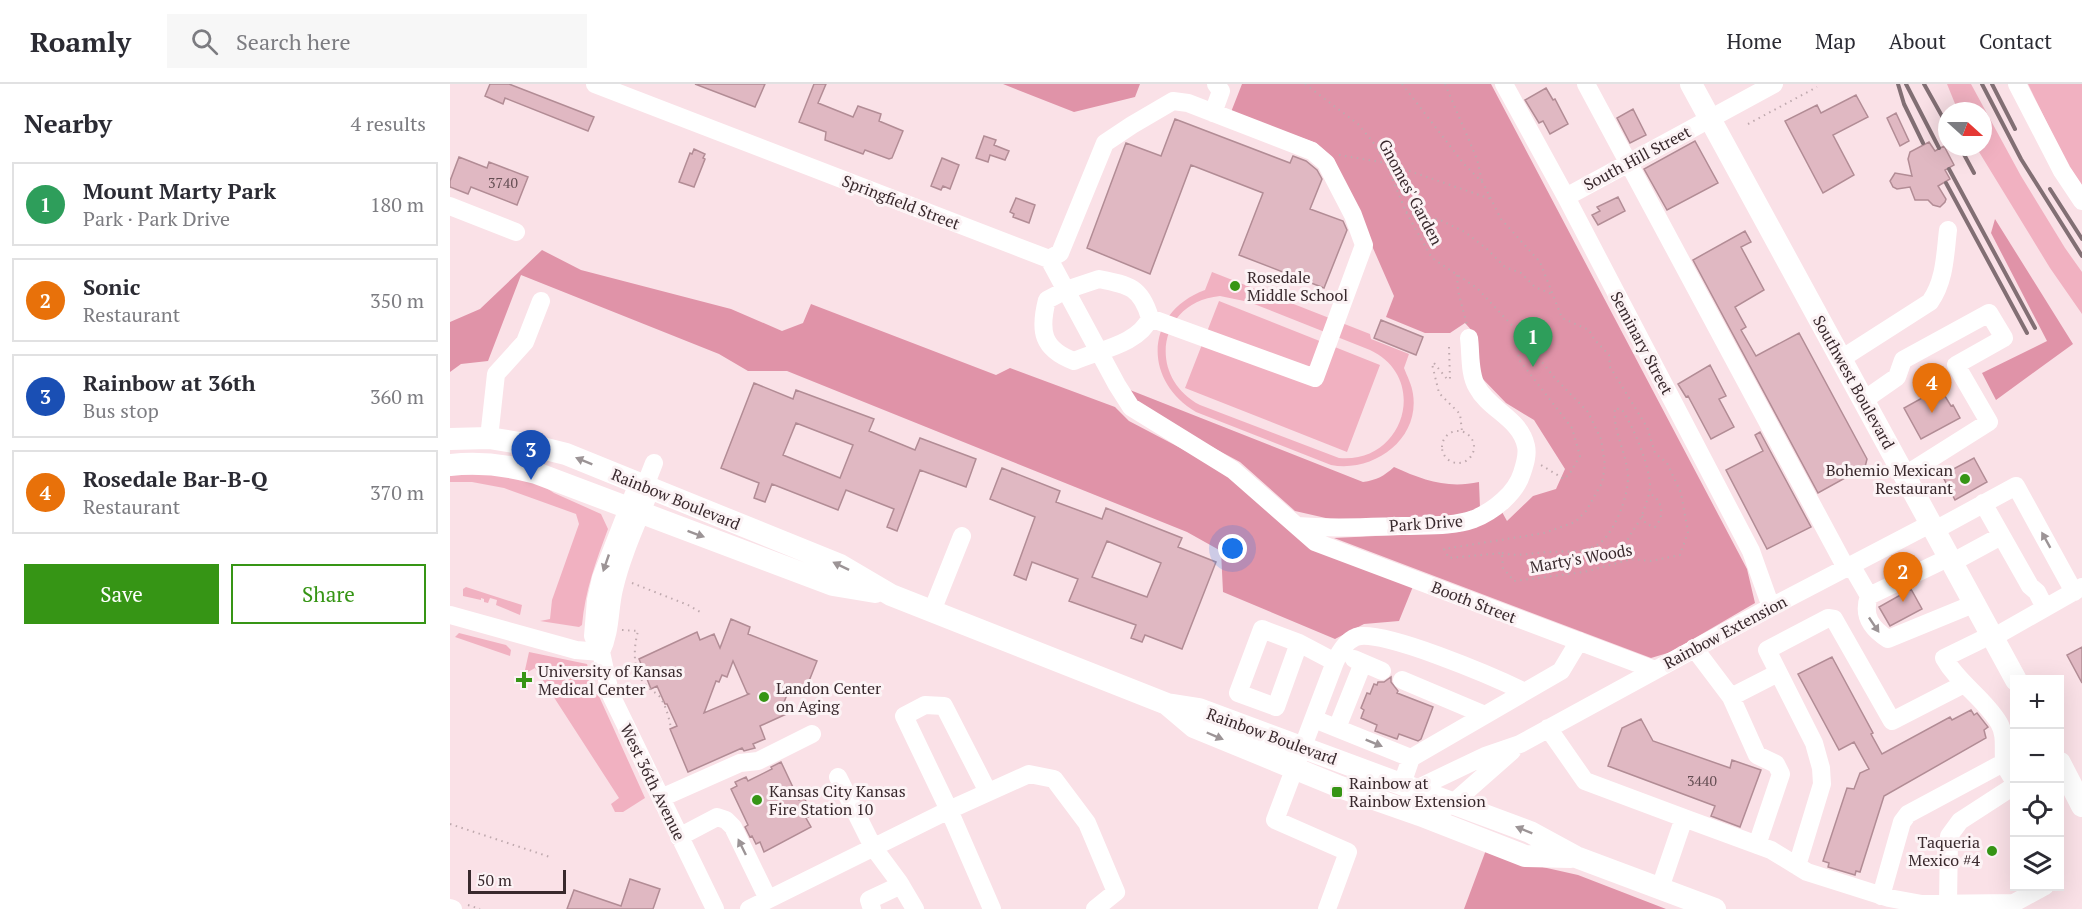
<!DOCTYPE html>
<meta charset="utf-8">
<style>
:root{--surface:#fff;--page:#f7f7f7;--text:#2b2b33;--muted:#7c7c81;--line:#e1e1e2;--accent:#369515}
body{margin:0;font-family:"PT Serif",serif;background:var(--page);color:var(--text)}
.controls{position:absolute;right:18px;bottom:18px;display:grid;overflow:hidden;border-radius:0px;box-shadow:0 6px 24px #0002}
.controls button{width:54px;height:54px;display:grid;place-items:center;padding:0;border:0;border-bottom:2px solid var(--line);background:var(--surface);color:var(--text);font:30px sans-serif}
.compass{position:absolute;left:1488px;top:18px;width:54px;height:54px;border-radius:50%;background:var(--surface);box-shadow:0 6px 24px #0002;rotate:111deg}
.scale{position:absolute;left:18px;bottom:15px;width:98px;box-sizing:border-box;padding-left:6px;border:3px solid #39292d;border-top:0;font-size:16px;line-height:21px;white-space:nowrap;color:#39292d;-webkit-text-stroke:4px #fcf3f5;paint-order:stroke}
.you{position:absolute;left:783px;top:465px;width:21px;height:21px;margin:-15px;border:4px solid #fff;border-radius:50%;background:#1a73e8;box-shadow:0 0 0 9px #1a73e833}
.badge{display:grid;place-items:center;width:39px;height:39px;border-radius:50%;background:var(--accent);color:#fff;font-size:20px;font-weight:700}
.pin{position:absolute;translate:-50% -50px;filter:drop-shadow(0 2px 3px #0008)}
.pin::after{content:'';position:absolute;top:32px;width:21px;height:18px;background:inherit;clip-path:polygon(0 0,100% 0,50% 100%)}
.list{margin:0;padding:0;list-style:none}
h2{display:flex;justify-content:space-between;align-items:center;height:78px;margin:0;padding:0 24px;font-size:26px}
h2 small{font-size:20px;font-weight:400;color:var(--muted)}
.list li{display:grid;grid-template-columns:39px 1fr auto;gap:18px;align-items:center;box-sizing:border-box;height:84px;margin:0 12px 12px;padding:0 12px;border:2px solid var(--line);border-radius:0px}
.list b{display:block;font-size:22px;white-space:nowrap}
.list p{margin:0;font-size:20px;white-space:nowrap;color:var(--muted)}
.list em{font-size:20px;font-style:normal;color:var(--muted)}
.actions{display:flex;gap:12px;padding:18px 24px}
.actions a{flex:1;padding:14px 0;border:2px solid var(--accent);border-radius:0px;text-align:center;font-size:21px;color:var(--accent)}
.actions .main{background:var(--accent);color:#fff}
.icon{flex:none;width:33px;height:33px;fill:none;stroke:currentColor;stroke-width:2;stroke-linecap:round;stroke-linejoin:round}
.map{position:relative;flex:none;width:1632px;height:825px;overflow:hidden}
header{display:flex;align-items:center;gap:36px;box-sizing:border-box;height:84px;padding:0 30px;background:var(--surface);border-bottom:2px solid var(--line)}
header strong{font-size:28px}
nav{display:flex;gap:33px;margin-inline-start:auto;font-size:21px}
.search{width:420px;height:54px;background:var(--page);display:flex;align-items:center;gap:15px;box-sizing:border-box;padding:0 21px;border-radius:0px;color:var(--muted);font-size:22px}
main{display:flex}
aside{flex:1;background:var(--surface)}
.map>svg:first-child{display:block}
.green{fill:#f1b1c1;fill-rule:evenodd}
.forest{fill:#e093a8}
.building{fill:#e0b8c2;stroke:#b28c95;stroke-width:1.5;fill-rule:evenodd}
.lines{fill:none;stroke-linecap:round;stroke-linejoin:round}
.path{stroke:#bfa9ae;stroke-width:2;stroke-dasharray:1.5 4.5;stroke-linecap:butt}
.minor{stroke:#fff;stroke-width:18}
.major{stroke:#fff;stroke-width:22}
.rail{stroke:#826f74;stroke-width:4}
.oneway{fill:#9c9496}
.poi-dot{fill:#369515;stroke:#fcf3f5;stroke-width:2}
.labels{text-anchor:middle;stroke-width:6;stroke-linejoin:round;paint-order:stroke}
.number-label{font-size:14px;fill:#634d52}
.street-label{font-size:16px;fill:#39292d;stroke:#fcf3f5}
.poi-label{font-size:16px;fill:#39292d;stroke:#fcf3f5;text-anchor:start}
</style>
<header>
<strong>Roamly</strong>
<div class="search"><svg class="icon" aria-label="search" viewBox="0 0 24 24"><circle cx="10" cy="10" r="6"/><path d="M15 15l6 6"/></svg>Search here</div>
<nav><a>Home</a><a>Map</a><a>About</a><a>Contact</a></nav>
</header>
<main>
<aside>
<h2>Nearby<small>4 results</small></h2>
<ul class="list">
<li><span class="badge" style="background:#2e9e5b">1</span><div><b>Mount Marty Park</b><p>Park · Park Drive</p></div><em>180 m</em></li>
<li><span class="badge" style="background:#e8710a">2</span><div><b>Sonic</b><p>Restaurant</p></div><em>350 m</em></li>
<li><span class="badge" style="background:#1a4fb4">3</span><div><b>Rainbow at 36th</b><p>Bus stop</p></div><em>360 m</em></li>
<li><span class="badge" style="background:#e8710a">4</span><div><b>Rosedale Bar-B-Q</b><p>Restaurant</p></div><em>370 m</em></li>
</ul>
<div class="actions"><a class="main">Save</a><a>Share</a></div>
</aside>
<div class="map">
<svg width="1632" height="825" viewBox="0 0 1632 825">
<rect width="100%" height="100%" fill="#fae1e7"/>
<path class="green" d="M1497 0H1521L1571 92 1615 164 1632 188V230L1600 184 1526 63H1533V27H1508Z
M1578 0H1632V102L1615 76Z
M762 188 920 250 921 255 959 270 954 284C957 292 962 301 963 310 970 356 923 389 881 381L746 328C692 296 695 228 755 206ZM770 212 799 218 920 266C980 294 954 380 889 374L750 321C696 292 708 218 770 212Z
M769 217 930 281 897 368 735 304Z
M0 390 52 391 92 401 104 409 151 430 158 445C146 477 135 507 132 541L129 543 90 537 100 535 102 516 129 440 126 430 54 404 22 398H0Z
M16 503 72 521 70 531 46 521 47 516 40 514 38 519 34 518V515L31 514V516L13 512V505Z
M9 549 56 561 61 566 60 572 5 553Z
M79 568 137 580 139 587 136 588 144 610H148L195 714 173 728H165L161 720 169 714 85 584 78 588 75 586Z"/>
<path class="forest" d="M553 0H690L685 13 624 28Z
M792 0H1041L1297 485 1305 519 1221 568 1201 574 884 454 1009 448 1052 428 1057 437 1083 412 1106 405 1115 385 1084 336 1056 319 1029 291 1024 249 1015 239 1000 249H975L936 233 944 212 884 75 866 59 781 28Z
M1545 135 1623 260 1546 316 1532 289 1597 257 1541 149Z
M92 166 131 186 281 225 332 247 353 239 361 220 546 291 560 284 665 323 679 337 759 379 786 397 846 450 964 500 949 537 914 540 885 555 773 508 771 467 737 448 337 287H298L269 270 71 191 38 277 11 280 0 288V238L30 225Z
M680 306 913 398C927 396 934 392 944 383 973 396 997 405 1029 398L1030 424 1006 432 902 440 845 427 790 378 700 330 678 311Z
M1036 766 1079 780 1128 791 1216 825H1014Z"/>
<path class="building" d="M40 0H59L144 33 138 47 55 14 53 20 35 12Z
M245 0H315L305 23Z
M364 0H376L368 19 403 33 408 22 431 30 429 37 453 47 442 74 439 75 415 66 413 70 375 56 376 48 349 38Z
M1096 4 1103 16 1105 15 1118 40 1100 50 1093 37 1089 39 1075 16Z
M1406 11 1418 33 1383 51 1404 91 1373 109 1335 37 1367 21 1371 29Z
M1183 25 1196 51 1180 59 1167 34Z
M1446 29 1459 57 1450 62 1437 34Z
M725 35 840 79 843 72 856 77 867 86 872 95 860 125 893 137 897 146 874 204 789 171 813 109 741 81 700 190 637 164 676 59 711 72Z
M534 52 546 56 544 61 559 67 555 76 540 71 538 78 526 74Z
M1245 57 1268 99 1217 126 1194 85Z
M1479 58 1485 67 1494 62 1504 81 1495 86 1500 95 1488 102 1496 115 1495 118 1490 123 1483 121 1478 116H1465L1460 103 1447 105 1443 103 1440 97 1445 89 1462 92 1458 75 1460 68Z
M244 65 255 70 253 74 255 75 244 103 229 98 240 69 242 70Z
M9 73 37 84 39 78 78 93 67 121 21 103 18 110 0 103V97Z
M492 74 509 81 500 105 493 102 491 106 481 102Z
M1168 113 1175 127 1148 141 1142 131 1150 127 1147 123Z
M566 114 585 121 579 139 563 133 564 130 560 128Z
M1295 147 1301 158 1291 163 1314 206 1285 223 1296 243 1291 246 1306 272 1349 249 1417 375 1415 383 1368 409 1243 176Z
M931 236 973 253 966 271 924 254Z
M1260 281 1276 312 1269 315 1284 343 1261 355 1238 312 1236 313 1228 300Z
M304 299 343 315 346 306 424 335 419 347 465 366 470 354 526 375 516 403 470 386 447 447 437 443 444 425 396 406 388 426 322 400 315 418 304 414 309 399 271 384ZM346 339 403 361 390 394 333 371Z
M1490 304 1501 322 1503 321 1510 334 1471 355 1454 324Z
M1310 348 1361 443 1317 465 1276 386 1313 367 1305 351Z
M1524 374 1537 398 1505 416 1492 391Z
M552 384 610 407 606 418 652 435 656 424 732 454 728 463 766 478 732 565 695 551 692 558 681 554 686 541 619 517 628 495 582 478 576 496 564 491 585 433 540 415ZM657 457 711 479 697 513 642 493Z
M1461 505 1472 525 1440 542 1429 523Z
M281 535 300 543 298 550 367 577 355 607 341 601 332 623 343 627 310 642 315 655 303 660 305 664 294 667 292 664 238 688 220 645 227 642 217 620H215L207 602 201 605 189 575 247 548 250 556 264 550 270 564ZM283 577 297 609 299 610 254 629 266 597 269 598 272 591 277 593Z
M1632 563V599L1617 571Z
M1382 573 1423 649 1421 650 1432 670 1500 633 1502 636 1521 626 1524 631 1527 629 1538 643 1534 646 1536 654 1434 712 1410 788 1406 787 1405 791 1378 783 1379 779 1373 777 1397 704 1404 705 1410 689 1419 685 1404 658 1389 666 1348 590Z
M941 593V598L948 607 947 609 983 623 971 655 968 657 949 650 947 655 925 647 927 641 911 634 914 626 911 624 917 609 920 610 924 600 927 601 928 598H934Z
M1191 635 1203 657 1280 684 1282 676 1311 686 1290 743 1261 732 1265 722 1158 682 1172 644Z
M331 678 349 716 354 713 362 731 356 734 361 743 314 768 310 758 306 760 302 752 300 753 295 743 298 741 281 705 287 702 285 698 296 693 298 697 322 685 321 683Z
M180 795 210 805 203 825H117L124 806 171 822Z"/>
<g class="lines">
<path class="path" d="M855 0 908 40 923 58 936 79 956 128 982 174 1027 204 1071 251
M952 0 1014 80 1033 99 1051 135 1090 178 1112 234 1139 246 1144 255 1159 271 1160 283 1197 343 1205 369 1217 379 1231 409 1238 448 1230 471 1201 477 1182 475 1134 488 1064 497 1053 484 1052 469 999 474 994 465 1094 449 1125 438 1136 427 1152 399 1155 381 1151 355 1138 328 1103 292 1071 251 1064 256 1070 277 1122 344 1130 372 1120 389 1114 395 1091 381
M995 0 1027 75 1032 97
M1298 40 1367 3
M889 71 936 79 1041 115
M956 128 990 136 1015 148 1037 165 1055 183 1071 189 1085 203 1104 211
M1007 191 1008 207 1017 241
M999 263 1000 295H997L984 279 982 280 989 309 1010 330 1012 347
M992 363a16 16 0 1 1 32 0a16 16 0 1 1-32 0Z
M1192 432 1196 440 1205 443C1215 432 1213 416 1199 409
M1052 469C1068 473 1082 469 1098 468 1113 467 1129 469 1143 463 1163 456 1179 411 1178 392 1177 370 1162 345 1165 324L1172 326C1183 341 1201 385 1200 404 1199 412 1195 423 1192 431 1187 444 1178 450 1175 463L1182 475
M182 499 238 521 250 528
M172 546 188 547C183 566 182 590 199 604 203 608 207 609 210 613 216 622 219 634 221 644
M0 740 100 773
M18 821 30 825"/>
<path class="minor" d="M145 0 599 175 667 301 681 323 783 386 865 458 1205 586
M1054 0 1116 113 1301 467 1321 523
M1136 0 1396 484
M1567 0 1612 87 1632 117
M763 29 771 7 766 0
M1116 113 1324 0
M0 122 66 148
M599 175 610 169 655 59 682 41 723 17 738 19 862 67 876 79 903 131 914 161 865 294 700 234
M649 195C679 201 691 203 700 234 689 260 649 266 624 277 592 265 589 247 597 216L616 206Z
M1391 275 1480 218C1495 197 1495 171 1498 146
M1414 316 1447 293 1453 276 1539 229 1554 254 1506 281 1539 338 1455 391
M39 354 46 290 75 258 91 217
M188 399 151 494 146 516 143 552 151 568 160 609 265 825
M195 402 204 379
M1533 419 1580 502 1587 508 1595 524
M847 442C882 445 917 443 952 442 976 441 1002 443 1024 435 1044 427 1066 409 1072 389 1075 380 1078 371 1076 362 1070 334 1039 326 1027 303 1019 290 1021 269 1019 254
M1485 446 1566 402 1624 508
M1500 473 1419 512C1412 532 1422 545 1438 555L1526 519
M1503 478 1551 452
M1401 481 1419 512
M482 527 512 452
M0 531 126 566 151 568
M849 559 826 623 788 609 812 545 849 559 885 578
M1244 564 1281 613
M151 568C161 547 159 526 164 505 172 470 188 437 201 404
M904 575 932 587
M952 596 1035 631
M864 635 961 674
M887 644 913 579
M1098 644 1135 697 1234 734 1210 804
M388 693 423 763 449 798 465 825
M1564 697C1561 691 1554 683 1554 676 1553 664 1556 651 1549 639 1534 614 1508 599 1494 574L1533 555 1544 553 1632 503
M952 700 961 674 1111 587 1129 557
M966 705 1035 672 1070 660 1321 523 1482 439
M538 708 494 622 475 621 454 632 499 726 542 825
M211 714 290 679 308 677 362 650
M993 725 1003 719 1062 667
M1234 734 1321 766 1357 788 1439 814 1472 820 1564 819 1595 802
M229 753 267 733 276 736 283 743 318 815
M1307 761 1331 690 1326 680 1307 671 1281 613 1328 589
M1347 782 1372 700 1371 684 1364 659 1317 566 1378 534 1384 535 1442 637 1514 600
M1431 812 1452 738 1458 730 1553 679
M1498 820 1499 752 1510 737 1564 702
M0 824 3 825
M299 825 499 726 579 690 604 695 637 739 666 808 645 825
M422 825 419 816 451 801
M877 825 898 768 825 736 885 578C889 569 896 557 906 553 931 544 1046 594 1073 607"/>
<path class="major" d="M1241 0 1566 596
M0 355 39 354 76 360 116 370 390 481 441 511 717 620 749 625 1080 748 1126 773 1265 825
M0 381C29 378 58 381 86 389L383 501 425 508
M718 621 744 643 890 703 970 731 1075 772 1121 773
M1610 679 1632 722"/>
<path class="rail" d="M1448 0 1454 20 1473 59
M1456 0 1489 64
M1474 0 1497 41
M1532 0 1571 75 1632 172
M1542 0 1565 45
M1510 63 1524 89
M1499 85 1585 244
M1496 99 1577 249
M1600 105 1632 155"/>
</g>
<defs><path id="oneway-solid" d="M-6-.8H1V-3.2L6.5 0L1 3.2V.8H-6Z" transform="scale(1.5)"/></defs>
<g class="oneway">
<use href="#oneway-solid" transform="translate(134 377) rotate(-158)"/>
<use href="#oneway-solid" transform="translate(246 450) rotate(20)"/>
<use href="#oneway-solid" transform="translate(1596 456) rotate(-119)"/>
<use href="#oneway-solid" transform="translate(156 479) rotate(109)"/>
<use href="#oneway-solid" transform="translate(391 482) rotate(-154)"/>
<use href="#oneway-solid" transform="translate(1424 541) rotate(56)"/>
<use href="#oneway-solid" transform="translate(765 652) rotate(23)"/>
<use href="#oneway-solid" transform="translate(924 659) rotate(22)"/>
<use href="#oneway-solid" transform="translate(1074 746) rotate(-158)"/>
<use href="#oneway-solid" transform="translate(292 763) rotate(-116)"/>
</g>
<g class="poi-dot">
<circle cx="785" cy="202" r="6"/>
<circle cx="1515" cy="395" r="6"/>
<path d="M71 587h6v6h6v6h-6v6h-6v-6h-6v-6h6z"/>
<circle cx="314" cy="613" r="6"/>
<rect x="881" y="702" width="12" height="12" rx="3"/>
<circle cx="307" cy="716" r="6"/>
<circle cx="1542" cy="767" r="6"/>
</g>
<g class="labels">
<g class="number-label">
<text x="53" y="104">3740</text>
<text x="1252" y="702">3440</text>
</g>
<g class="street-label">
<text transform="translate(1187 74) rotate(-28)" y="6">South Hill Street</text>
<text transform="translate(961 108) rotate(62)" y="6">Gnomes' Garden</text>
<text transform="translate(451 118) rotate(21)" y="6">Springfield Street</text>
<text transform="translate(1192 259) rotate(62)" y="6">Seminary Street</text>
<text transform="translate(1404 298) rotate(61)" y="6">Southwest Boulevard</text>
<text transform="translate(226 415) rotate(22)" y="6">Rainbow Boulevard</text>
<text transform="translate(976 439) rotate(-4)" y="6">Park Drive</text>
<text transform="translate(1131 474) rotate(-10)" y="6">Marty's Woods</text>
<text transform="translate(1024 518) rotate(21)" y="6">Booth Street</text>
<text transform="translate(1275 548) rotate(-28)" y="6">Rainbow Extension</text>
<text transform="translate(822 652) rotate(20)" y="6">Rainbow Boulevard</text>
<text transform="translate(203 698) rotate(64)" y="6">West 36th Avenue</text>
</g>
<g class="poi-label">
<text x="797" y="199">Rosedale<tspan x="797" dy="18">Middle School</tspan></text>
<text x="1503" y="392" text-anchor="end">Bohemio Mexican<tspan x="1503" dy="18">Restaurant</tspan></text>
<text x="88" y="593">University of Kansas<tspan x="88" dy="18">Medical Center</tspan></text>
<text x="326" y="610">Landon Center<tspan x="326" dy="18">on Aging</tspan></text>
<text x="899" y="705">Rainbow at<tspan x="899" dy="18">Rainbow Extension</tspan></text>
<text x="319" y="713">Kansas City Kansas<tspan x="319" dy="18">Fire Station 10</tspan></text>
<text x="1530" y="764" text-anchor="end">Taqueria<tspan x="1530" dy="18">Mexico #4</tspan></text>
</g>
</g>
</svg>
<div class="controls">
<button>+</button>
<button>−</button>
<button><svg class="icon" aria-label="locate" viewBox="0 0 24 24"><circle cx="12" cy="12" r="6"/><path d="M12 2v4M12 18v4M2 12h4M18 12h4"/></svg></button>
<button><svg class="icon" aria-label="layers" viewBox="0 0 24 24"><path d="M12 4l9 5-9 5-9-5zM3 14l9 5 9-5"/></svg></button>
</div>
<svg class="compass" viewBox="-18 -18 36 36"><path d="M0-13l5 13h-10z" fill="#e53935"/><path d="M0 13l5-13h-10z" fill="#7c7c81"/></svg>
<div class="scale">50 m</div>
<div class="you"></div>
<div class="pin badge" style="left:1083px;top:283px;background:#2e9e5b">1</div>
<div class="pin badge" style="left:1453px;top:518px;background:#e8710a">2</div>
<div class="pin badge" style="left:81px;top:396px;background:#1a4fb4">3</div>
<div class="pin badge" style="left:1482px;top:329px;background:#e8710a">4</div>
</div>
</main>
